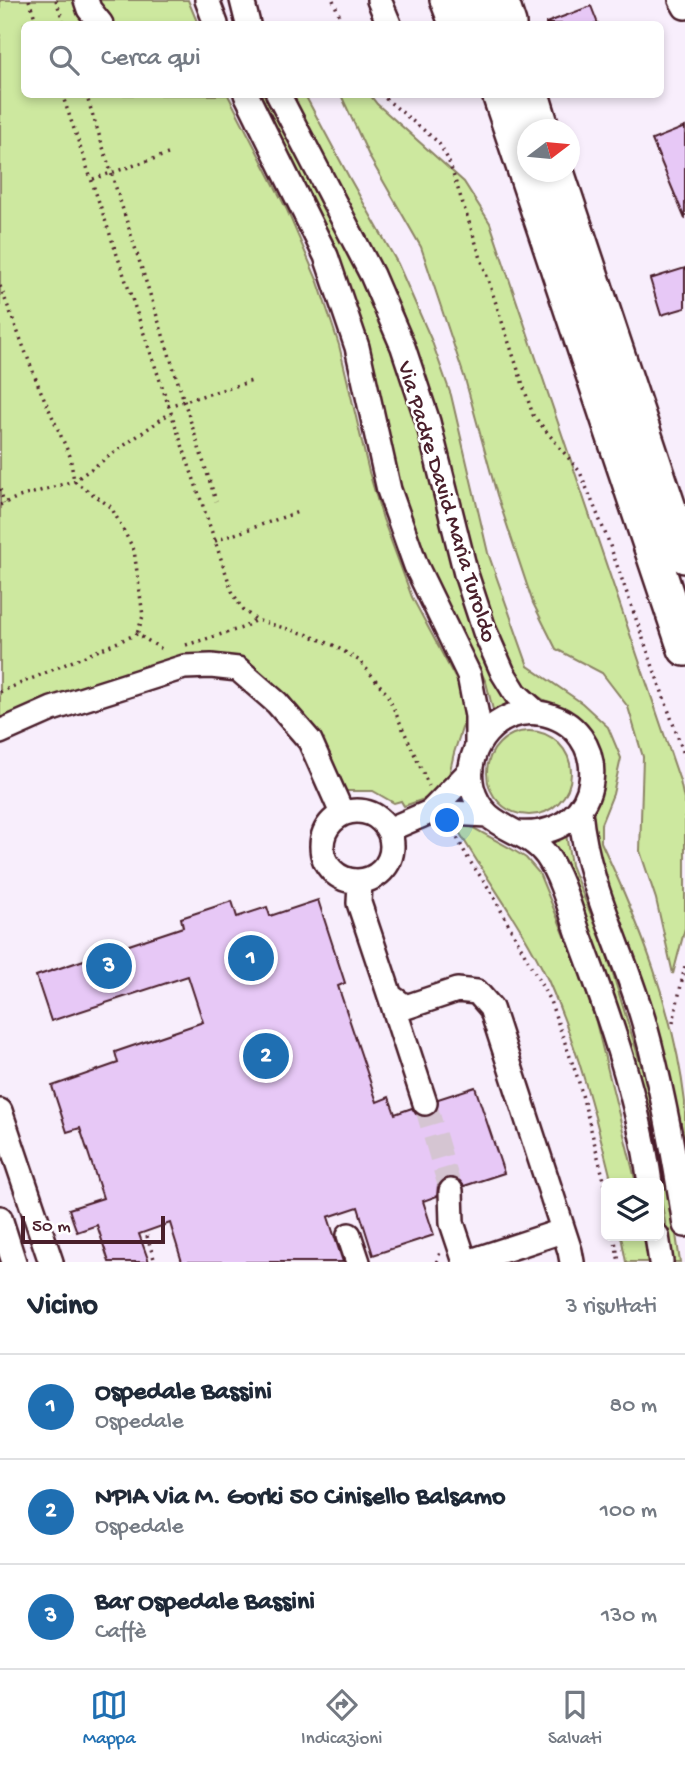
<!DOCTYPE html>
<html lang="it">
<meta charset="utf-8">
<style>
:root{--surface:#fff;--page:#f6f6f7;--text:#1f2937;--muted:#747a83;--line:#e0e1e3;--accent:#1f6fb2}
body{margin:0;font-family:"Gochi Hand",sans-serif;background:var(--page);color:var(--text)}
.controls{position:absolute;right:21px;bottom:21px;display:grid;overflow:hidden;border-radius:10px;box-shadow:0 4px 10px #0003}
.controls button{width:63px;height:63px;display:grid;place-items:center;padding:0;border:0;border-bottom:2px solid var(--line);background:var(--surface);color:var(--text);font:35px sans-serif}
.compass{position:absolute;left:517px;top:119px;width:63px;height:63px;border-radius:50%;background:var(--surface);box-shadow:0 4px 10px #0003;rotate:74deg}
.scale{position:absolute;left:21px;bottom:18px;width:144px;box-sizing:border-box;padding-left:7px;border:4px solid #4a1f2b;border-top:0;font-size:19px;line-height:24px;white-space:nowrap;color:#4a1f2b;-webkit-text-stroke:5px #fff;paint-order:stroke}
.you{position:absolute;left:448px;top:821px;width:24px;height:24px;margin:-18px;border:5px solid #fff;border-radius:50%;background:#1a73e8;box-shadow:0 0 0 10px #1a73e833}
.badge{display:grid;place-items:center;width:46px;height:46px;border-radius:50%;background:var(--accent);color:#fff;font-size:23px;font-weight:700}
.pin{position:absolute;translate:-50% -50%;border:4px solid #fff;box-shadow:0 2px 7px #0006}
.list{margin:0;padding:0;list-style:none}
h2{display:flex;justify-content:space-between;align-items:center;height:91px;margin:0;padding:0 28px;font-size:30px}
h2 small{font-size:23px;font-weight:400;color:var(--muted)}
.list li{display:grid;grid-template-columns:46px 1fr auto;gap:21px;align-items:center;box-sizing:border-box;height:105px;padding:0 28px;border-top:2px solid var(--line)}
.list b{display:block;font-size:26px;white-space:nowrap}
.list p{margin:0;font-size:23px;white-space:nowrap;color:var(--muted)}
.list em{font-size:23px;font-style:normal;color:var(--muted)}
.icon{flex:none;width:38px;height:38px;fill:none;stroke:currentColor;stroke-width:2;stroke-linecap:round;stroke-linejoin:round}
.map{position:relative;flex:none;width:685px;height:1262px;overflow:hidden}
.search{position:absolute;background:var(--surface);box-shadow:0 4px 10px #0003;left:21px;right:21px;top:21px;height:77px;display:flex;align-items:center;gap:18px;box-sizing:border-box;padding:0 24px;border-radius:10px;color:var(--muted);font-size:26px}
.sheet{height:406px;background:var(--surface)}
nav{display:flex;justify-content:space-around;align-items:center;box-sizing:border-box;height:98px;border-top:2px solid var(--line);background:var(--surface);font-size:19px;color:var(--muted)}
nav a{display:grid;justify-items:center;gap:4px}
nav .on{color:var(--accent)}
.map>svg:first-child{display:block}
.green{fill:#cde89f;stroke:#8c8465;stroke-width:2}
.building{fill:#e7c8f6;stroke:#4a1f2b;stroke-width:2}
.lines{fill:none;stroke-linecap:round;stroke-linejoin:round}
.minor-tunnel{stroke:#d5c5d2;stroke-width:23;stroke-dasharray:23 11;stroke-linecap:butt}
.minor-casing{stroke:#4a1f2b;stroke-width:28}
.highway-casing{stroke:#4a1f2b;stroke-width:38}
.path{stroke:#4a1f2b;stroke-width:3.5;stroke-dasharray:2 5;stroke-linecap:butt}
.minor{stroke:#fff;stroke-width:23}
.highway{stroke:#fff;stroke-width:33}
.labels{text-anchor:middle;stroke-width:5;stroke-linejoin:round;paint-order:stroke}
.street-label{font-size:23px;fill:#4a1f2b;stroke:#fff}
</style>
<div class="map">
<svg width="685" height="1262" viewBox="0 0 685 1262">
<rect width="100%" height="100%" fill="#f8eefc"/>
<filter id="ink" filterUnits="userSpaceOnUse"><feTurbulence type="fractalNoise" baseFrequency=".0143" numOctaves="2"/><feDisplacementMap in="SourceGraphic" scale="14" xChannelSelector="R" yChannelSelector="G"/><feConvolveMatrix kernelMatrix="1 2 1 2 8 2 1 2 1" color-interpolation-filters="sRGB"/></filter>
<g filter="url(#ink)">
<path class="green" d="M0 0H188L198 24H24V94L228 95 287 210 318 282 339 345 369 472 383 519 412 597 460 687 464 703V722L454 753 449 775 442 788 433 796 404 806 401 801 394 803 373 791H346C323 740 302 702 252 674 238 666 224 658 208 655 183 651 154 666 131 673 87 687 42 700 0 718Z
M257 95H267C317 190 375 284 407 387 426 447 435 509 453 568 463 601 486 684 513 702L493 710 486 682 439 590 405 506 393 463 361 319 325 227Z
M289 95H305L350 179 398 264 431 339 451 395 488 553 528 666 582 703 608 727 621 758 613 794 601 824V842C640 925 674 1010 685 1102 685 1117 685 1134 685 1150L658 1037 592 857 582 724 568 710 544 700 529 690 516 676 484 602 417 354 400 306 367 239Z
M341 95H370L377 104 464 182 490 223 680 781 685 804V928L673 974 656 899 640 851 643 757 628 707 602 673 556 649 533 603 497 495 465 379 421 247 370 158Z
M487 773a42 42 0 1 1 84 0a42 42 0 1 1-84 0Z
M455 825 470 826 510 848 526 858 539 873 577 965 596 1022 636 1183H612C595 1114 577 1045 548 980 522 925 485 877 455 825Z
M566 834 571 865 606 952 646 1081 668 1179 680 1262H671C655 1148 630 1035 588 927 577 898 560 870 546 842Z
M621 1236H644L648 1262H626Z"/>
<path class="building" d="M591 6 598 24H546V23Z
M685 127V219L652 140Z
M685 268V308L661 315 650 279Z
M318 900 345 983 338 986 377 1102 389 1097 395 1114 412 1108 416 1114 429 1116 436 1112 438 1099 475 1087 504 1173 464 1186 457 1178 450 1177 443 1180 438 1185 437 1196 423 1201 434 1235 373 1255 358 1207 328 1217 343 1262H182L170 1223 139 1234 149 1262H109L97 1225 77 1232 73 1221 69 1209 103 1198 80 1128 67 1132 52 1086 118 1063 115 1052 203 1022 188 976 51 1021 36 976 183 927 181 918 232 901 237 917 267 907 270 916Z"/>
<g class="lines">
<path class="minor-tunnel" d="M425 1103 451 1191"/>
<g class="minor-casing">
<path id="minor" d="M86 0 89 9 101 24
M207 0 216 24
M242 0 248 24
M379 0 389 24
M442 0 451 24
M681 0 685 7
M246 94 326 256 357 347 389 490 416 566 469 675 477 716V747
M278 94 372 275 403 347 428 422 466 574 485 632 503 673 516 694 537 713
M0 732 52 709 184 667 211 666 238 669 277 703 310 741 342 813
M322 846a35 35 0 1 1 70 0a35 35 0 1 1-70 0Z
M580 811C587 887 625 953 645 1026 663 1091 675 1158 685 1225
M430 812 488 815
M388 830 430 812 471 770
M519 833C608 839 616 725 539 713 498 707 463 747 472 787 483 832 526 826 547 856 561 876 571 912 579 935 609 1015 638 1098 650 1183
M360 882 359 903 390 996 406 1007 457 990 477 992 491 1008 570 1251 572 1262
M390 996 425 1103
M0 1111 51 1262
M451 1191 452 1223 465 1262
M0 1218 14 1262
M349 1235 358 1262
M657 1236 661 1262
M468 1262 562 1231"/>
</g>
<g class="highway-casing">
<path id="highway" d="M468 0 476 24
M501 0 509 24
M499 94 685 649
M532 94 543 130
M557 172 685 556"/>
</g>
<path class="path" d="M29 0 37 24
M56 0 64 24
M333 0 343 24
M62 94 232 591 242 609 256 620 306 634 333 645 360 661 387 694 429 786
M86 94 216 501
M380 94 438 142 448 159 533 415 580 472 608 540 685 757
M93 179 171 153
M0 286 39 387 70 456 74 481 111 507 134 550 143 616 137 634
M168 406 252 381
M0 489 4 503
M0 505 16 498 74 481 170 413
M215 541 298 512
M186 645 242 628 256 620
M0 692 137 634 165 651
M454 832 469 860 490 890 550 1001 578 1079 606 1188
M673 1023 685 966
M147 1236 155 1262
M614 1236 619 1262
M437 1262 440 1252"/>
<use href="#minor" class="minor"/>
<use href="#highway" class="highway"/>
</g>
</g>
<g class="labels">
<g class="street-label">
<text transform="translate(449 501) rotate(73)" y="8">Via Padre David Maria Turoldo</text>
</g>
</g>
</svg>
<div class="controls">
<button><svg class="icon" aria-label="layers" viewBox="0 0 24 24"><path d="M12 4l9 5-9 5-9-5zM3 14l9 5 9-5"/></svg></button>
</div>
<svg class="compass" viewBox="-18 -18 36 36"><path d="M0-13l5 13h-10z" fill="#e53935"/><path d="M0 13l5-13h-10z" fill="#747a83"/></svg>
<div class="scale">50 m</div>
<div class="you"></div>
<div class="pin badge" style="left:251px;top:958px">1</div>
<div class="pin badge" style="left:266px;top:1056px">2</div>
<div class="pin badge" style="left:109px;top:966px">3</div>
<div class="search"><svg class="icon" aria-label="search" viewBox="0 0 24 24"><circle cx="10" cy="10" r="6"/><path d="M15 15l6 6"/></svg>Cerca qui</div>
</div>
<section class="sheet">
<h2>Vicino<small>3 risultati</small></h2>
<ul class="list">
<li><span class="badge">1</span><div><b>Ospedale Bassini</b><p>Ospedale</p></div><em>80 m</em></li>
<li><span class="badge">2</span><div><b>NPIA Via M. Gorki 50 Cinisello Balsamo</b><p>Ospedale</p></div><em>100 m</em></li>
<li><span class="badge">3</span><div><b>Bar Ospedale Bassini</b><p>Caffè</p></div><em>130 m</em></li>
</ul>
</section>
<nav>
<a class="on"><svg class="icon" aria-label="map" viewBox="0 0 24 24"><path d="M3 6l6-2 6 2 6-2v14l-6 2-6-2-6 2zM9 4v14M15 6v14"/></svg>Mappa</a>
<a><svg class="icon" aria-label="directions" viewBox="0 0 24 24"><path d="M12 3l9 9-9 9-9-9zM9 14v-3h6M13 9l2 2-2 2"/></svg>Indicazioni</a>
<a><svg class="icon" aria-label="saved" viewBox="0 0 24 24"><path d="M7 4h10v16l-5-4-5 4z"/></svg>Salvati</a>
</nav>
